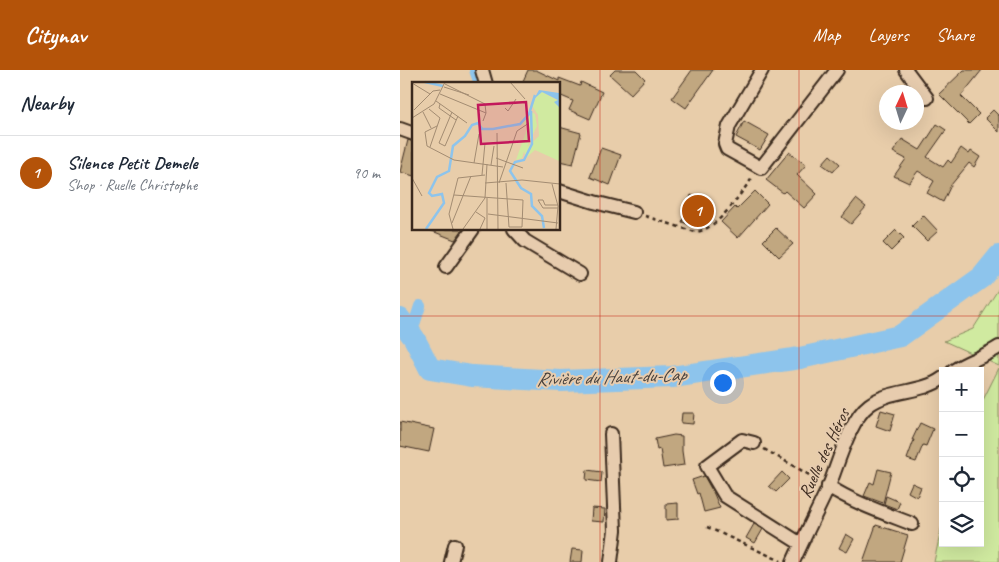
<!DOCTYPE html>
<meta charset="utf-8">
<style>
:root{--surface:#fff;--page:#f6f6f7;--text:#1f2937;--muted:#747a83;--line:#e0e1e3;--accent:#b45309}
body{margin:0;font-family:Caveat,sans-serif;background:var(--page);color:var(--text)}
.controls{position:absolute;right:15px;bottom:15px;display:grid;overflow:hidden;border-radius:0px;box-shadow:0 5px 20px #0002}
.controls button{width:45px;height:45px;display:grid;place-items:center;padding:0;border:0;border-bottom:1px solid var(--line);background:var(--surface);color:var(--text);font:25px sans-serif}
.compass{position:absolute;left:479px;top:15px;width:45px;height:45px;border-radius:50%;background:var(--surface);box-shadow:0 5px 20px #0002;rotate:4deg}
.you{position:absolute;left:322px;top:312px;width:18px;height:18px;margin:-12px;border:4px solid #fff;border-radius:50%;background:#1a73e8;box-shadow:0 0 0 8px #1a73e833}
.badge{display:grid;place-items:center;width:32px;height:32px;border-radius:50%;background:var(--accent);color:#fff;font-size:16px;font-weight:700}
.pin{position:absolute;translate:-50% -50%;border:2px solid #fff;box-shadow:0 1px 5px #0006}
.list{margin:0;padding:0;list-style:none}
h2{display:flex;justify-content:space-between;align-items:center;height:65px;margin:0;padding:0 20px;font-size:21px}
h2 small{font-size:16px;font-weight:400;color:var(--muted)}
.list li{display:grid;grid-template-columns:32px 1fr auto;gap:15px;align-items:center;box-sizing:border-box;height:75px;padding:0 20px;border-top:1px solid var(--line)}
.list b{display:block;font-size:19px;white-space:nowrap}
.list p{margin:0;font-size:16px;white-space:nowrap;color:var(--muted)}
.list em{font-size:16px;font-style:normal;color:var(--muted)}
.icon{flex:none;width:28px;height:28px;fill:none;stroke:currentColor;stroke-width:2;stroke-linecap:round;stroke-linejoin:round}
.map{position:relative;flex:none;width:599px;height:492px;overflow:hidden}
header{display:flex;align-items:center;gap:30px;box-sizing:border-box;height:70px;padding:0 25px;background:var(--accent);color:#fff}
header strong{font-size:24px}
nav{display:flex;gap:28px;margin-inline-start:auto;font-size:18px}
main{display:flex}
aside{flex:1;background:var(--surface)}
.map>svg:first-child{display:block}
.green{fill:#d0eaa0;stroke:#868a5f}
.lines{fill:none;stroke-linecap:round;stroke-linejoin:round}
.canal{stroke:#8dc4ec;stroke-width:12}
.river{stroke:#8dc4ec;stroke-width:22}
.building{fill:#c1a780;stroke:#3b2a1e}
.minor-casing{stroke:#3b2a1e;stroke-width:16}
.path{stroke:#3b2a1e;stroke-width:2.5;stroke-dasharray:4 4;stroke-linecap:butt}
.minor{stroke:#e7ccae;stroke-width:12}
.grid{fill:none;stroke:#c8321e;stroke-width:1;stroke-opacity:0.55}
.labels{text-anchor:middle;stroke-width:4;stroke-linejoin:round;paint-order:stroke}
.street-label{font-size:18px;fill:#3b2a1e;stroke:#e7ccae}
.water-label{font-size:19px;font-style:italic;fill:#47413d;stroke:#e7ccae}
.inset-river{fill:none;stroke:#8dc4ec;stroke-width:2.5}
.inset-road{fill:none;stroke:#a38c72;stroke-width:1}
.view{fill:#c2185b;fill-opacity:0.15;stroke:#c2185b;stroke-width:2.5}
.inset-edge{fill:none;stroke:#3b2a1e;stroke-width:2.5}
</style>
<header>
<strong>Citynav</strong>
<nav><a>Map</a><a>Layers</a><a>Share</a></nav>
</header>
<main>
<aside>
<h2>Nearby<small></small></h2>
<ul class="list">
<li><span class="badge">1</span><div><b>Silence Petit Demele</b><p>Shop · Ruelle Christophe</p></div><em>90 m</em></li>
</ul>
</aside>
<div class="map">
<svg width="599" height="492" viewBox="0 0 599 492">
<rect width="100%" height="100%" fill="#e8cdaa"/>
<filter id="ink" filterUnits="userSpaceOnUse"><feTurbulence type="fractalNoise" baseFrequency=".02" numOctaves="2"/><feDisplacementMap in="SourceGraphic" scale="10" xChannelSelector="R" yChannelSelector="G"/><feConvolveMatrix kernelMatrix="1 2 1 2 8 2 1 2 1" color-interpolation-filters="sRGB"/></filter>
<g filter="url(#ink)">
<path class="green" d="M599 218V296L544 271 573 259Z
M599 298V492H534L543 450V473H580V336Z"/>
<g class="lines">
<path class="canal" d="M75 0 80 14
M11 264 20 236"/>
<path class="river" d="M0 249 14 268 30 299 72 306 161 311 272 307 400 288 500 266 582 207 599 186"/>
</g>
<path class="building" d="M128 0H136L159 11V8L180 16 181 12 202 22 190 49 169 40 173 31 159 25V14H128L123 11Z
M215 0H236L245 9 231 24 210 5Z
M292 0H313L286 38 272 28Z
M564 0H582L561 26 579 44 569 54 539 24Z
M593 40 599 46V62L585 48Z
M344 51 369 65 360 80 336 67Z
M537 54 546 60 527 87 543 97 548 90 551 93 561 78 569 84 571 81 580 87 574 97 569 93 551 115 543 132 527 123 534 111 518 101 509 113 494 106 506 89 493 82 502 69 520 80Z
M159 57 181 63 173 94 159 91Z
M8 70 14 72V106L0 102Z
M201 78 221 85 210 115 190 107Z
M389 82 406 95 397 105 417 124 404 138 385 121 383 123 366 110Z
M430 85 440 94 433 102 422 94Z
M355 121 368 134 338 168 321 152 335 137 337 139Z
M291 125 311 132 302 159 282 152Z
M456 129 466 137 451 154 442 147Z
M523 145 538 161 527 171 512 156Z
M376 158 393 174 379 187 363 171Z
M27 159H63L55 170Z
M496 160 504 168 491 181 483 173Z
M481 340 495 344 490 361 476 356Z
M282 343H294L293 354 281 353Z
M0 352 34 359 29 382 0 376Z
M520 353 533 359 526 376 523 375 516 392 507 389 514 370H512Z
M274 365 282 366V381L284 395 263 398 260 379 257 380 255 369Z
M478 399 491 402 483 433 464 426 470 412 474 414Z
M187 400 202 402 201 412 186 410Z
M382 402 389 409 376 422 369 416Z
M304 406 314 424 320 438 304 442 299 423 297 424 292 410Z
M512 413 521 417 517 427 508 422Z
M486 426 500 432 497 439 484 434Z
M278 433V449L266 450V434Z
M192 438 205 439 204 452 191 451Z
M354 454 363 459 355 473 346 468Z
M476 455 508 465 500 492H463Z
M446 464 454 469 447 482 439 478Z
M172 479 183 480 182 492H170Z"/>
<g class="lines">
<g class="minor-casing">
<path id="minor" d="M82 0 86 14
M362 0 329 56 325 74 327 79 361 98 437 0
M506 0 527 28
M0 59 14 64
M159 121 194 132 234 142
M114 159 125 171 180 204
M46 197 73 159
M553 301C567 291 584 287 599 277
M354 373 342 370 307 396 325 426 401 474
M428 416C454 433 484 443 512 454
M51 492 55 475
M211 492 215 460 211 364
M393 492C404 467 417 442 429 416 438 394 450 349 469 335 490 319 521 324 543 308"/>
</g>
<path class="path" d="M245 146 295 162C318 160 339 125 353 107
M364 379 418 410
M307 457 381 491"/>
<use href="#minor" class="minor"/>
</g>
</g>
<path class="grid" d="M200 0V492M399 0V492M0 246H599"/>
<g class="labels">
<g class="street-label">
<text transform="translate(424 383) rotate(-65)" y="6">Ruelle des Héros</text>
</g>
<g class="water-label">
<text transform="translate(211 306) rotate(-2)" y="7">Rivière du Haut-du-Cap</text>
</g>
</g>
<g transform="translate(12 12)">
<rect width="148" height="148" fill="#e8cdaa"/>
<path d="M130 10 147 19V79L123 68 114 76 112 69 110 76 104 78 116 44 111 42 119 30 123 32 125 44 115 65 127 54 126 33 120 24 126 11Z" fill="#d0eaa0"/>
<path d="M127 8 147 11V25L142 20 146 18 130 10 122 17Z" fill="#8dc4ec"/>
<path class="inset-river" d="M13 0 31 4M119 29 120 62 112 78 103 80 98 89 109 106 119 112 120 124 130 134 132 146M14 147 32 121 30 112 20 114 17 111 25 95 37 89 41 64 53 54 60 43 66 41 70 47H81L108 42 117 32 123 13"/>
<path class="inset-road" d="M98 0 113 17M0 1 18 12M33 2 73 22 74 31 71 39M32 5 57 13M28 12 74 31M24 19 55 41M28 22 27 26 44 38M93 26 96 29 104 17M17 27 28 36 18 65M2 28 21 9 28 8M11 30 19 46M40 30 27 61 33 64 46 34M0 36 22 22 33 0M25 44 13 50 15 64 42 78 91 85M85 51 86 147M84 76 111 86M62 81 67 52M79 83 82 64M70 93 73 61M0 96 10 114M73 101 110 98 148 102M87 101 105 49 117 41M94 101 97 145M140 102 146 124 144 147M42 113 111 118 110 145H97M146 123H133L131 118H126L131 126H146M64 130 73 136 68 147M76 132 146 141M40 141 59 94M41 147 37 132 46 96 73 93M51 147 73 116 75 82M75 147V116"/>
<path class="view" d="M114 20 117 59 69 62 66 23Z"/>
<rect width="148" height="148" class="inset-edge"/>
</g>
</svg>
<div class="controls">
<button>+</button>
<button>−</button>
<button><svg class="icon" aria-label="locate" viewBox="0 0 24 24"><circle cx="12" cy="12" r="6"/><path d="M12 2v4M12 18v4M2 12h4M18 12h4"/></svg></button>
<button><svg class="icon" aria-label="layers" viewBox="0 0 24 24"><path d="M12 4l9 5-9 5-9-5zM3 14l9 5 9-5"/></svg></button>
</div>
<svg class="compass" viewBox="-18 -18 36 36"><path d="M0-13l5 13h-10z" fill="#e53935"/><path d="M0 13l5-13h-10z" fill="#747a83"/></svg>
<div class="you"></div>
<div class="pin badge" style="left:298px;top:141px">1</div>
</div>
</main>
